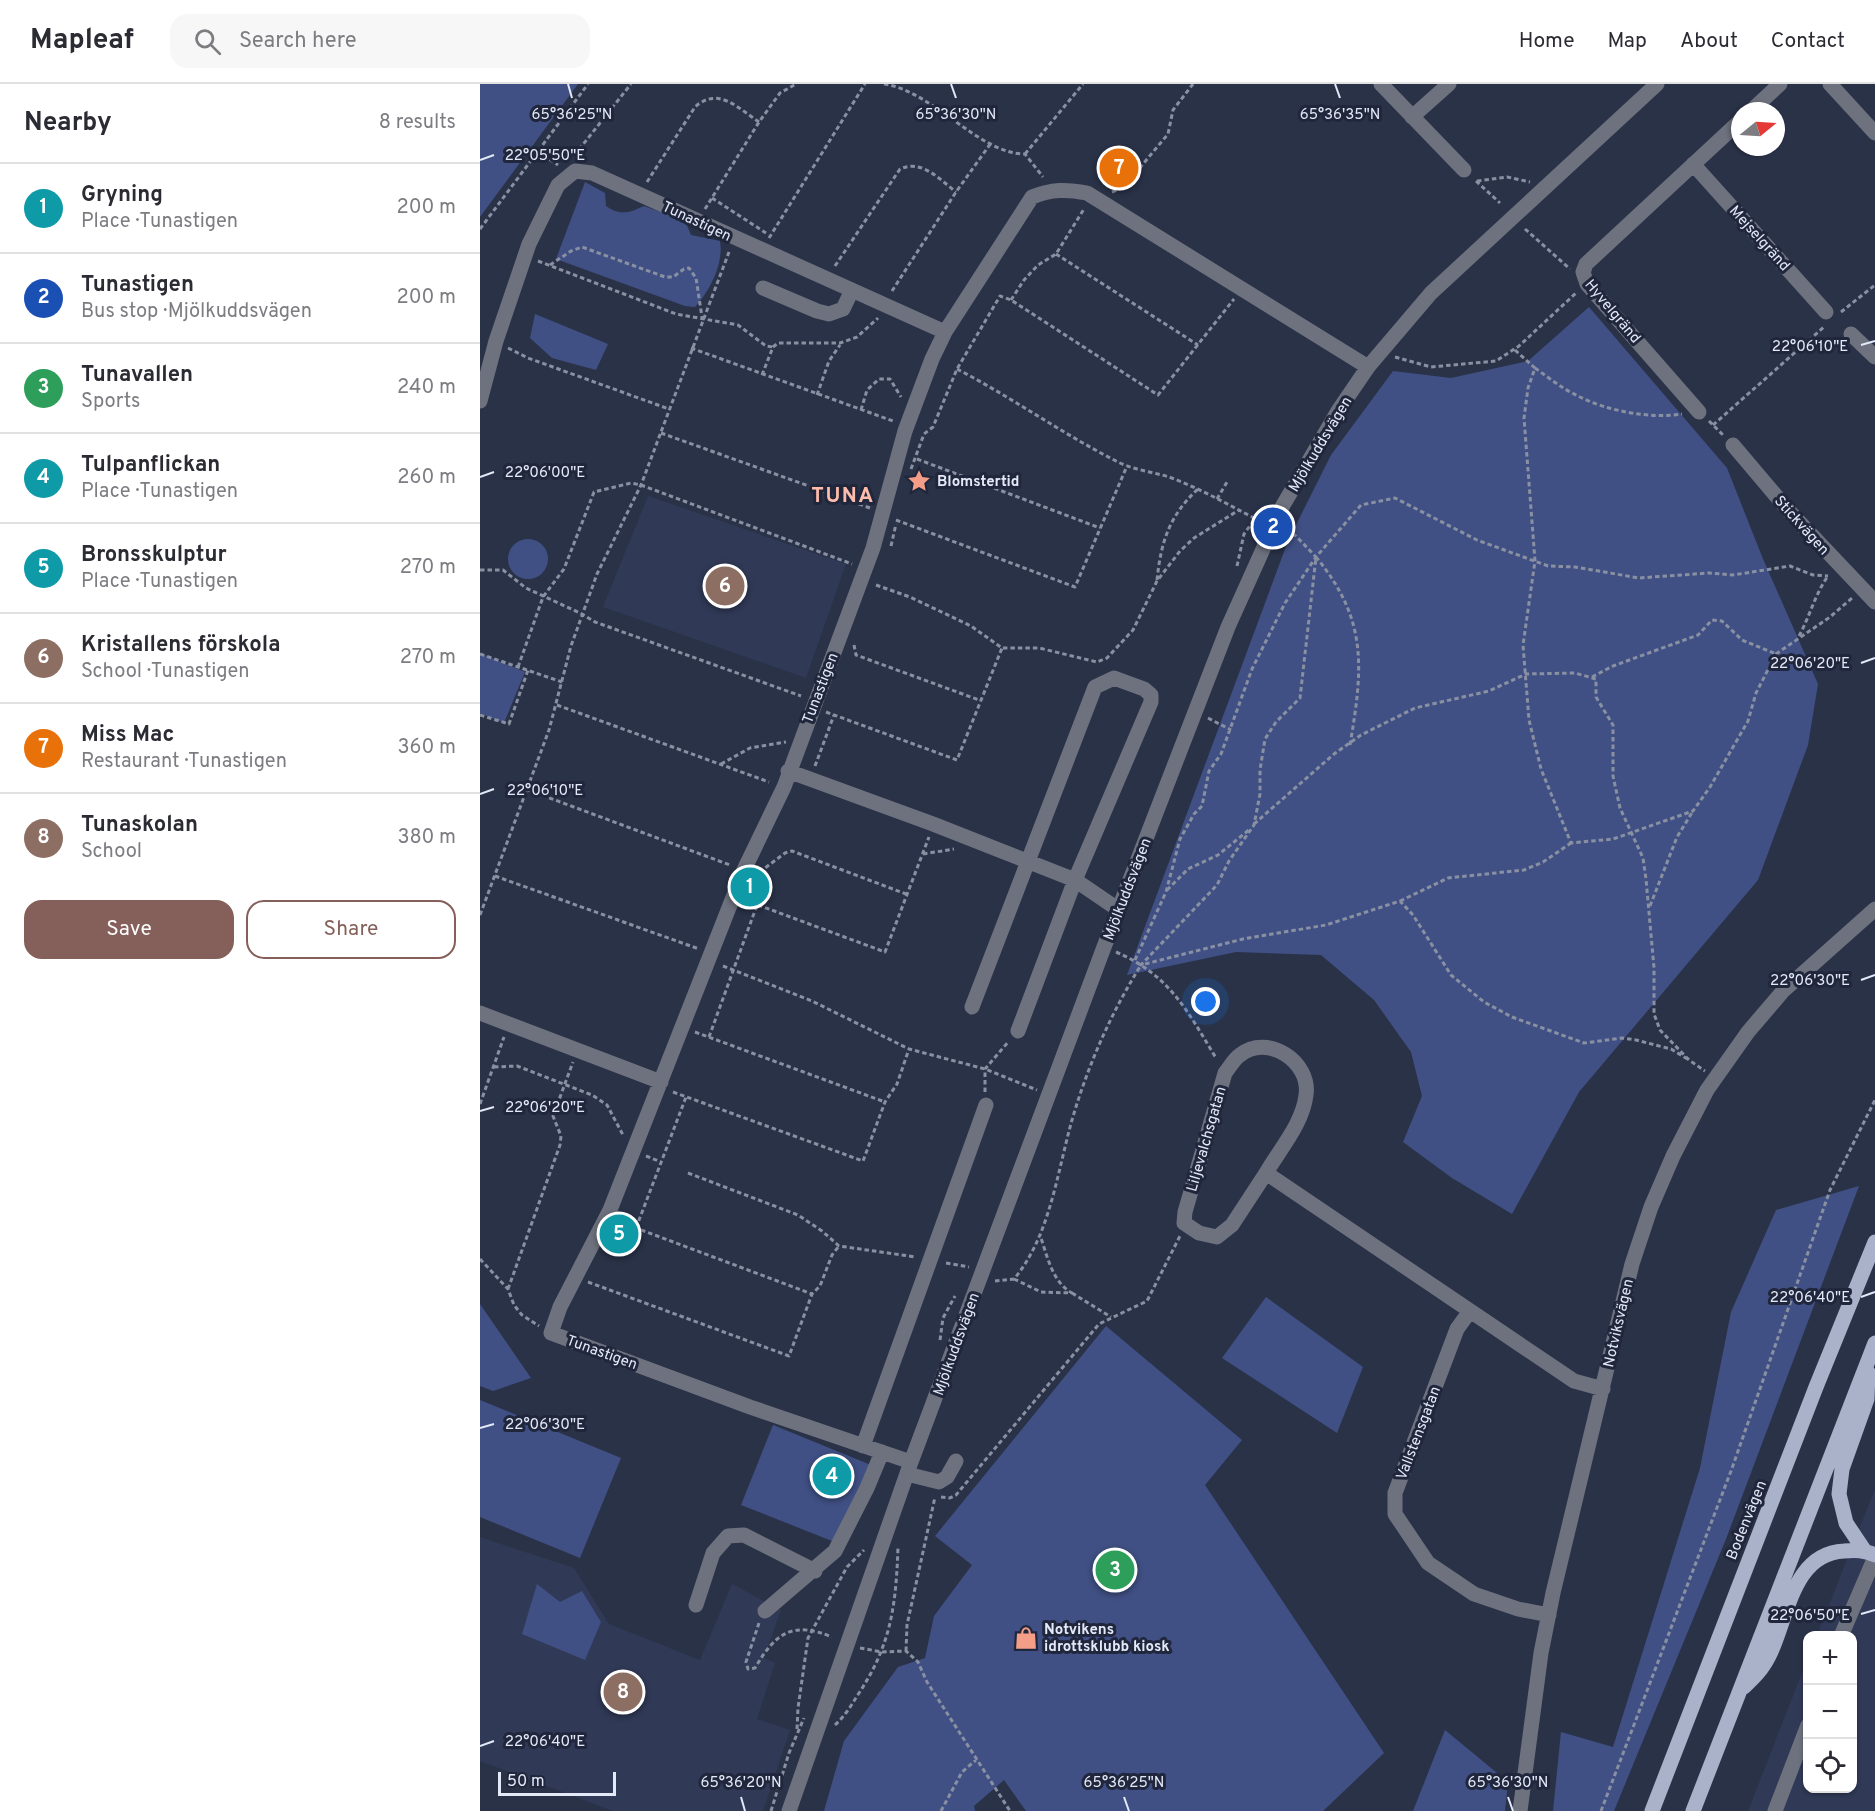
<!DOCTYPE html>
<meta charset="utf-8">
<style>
:root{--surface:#fff;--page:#f7f7f7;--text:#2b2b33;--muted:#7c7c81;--line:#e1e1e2;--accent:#855f59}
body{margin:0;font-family:Overpass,sans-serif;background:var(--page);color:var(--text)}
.controls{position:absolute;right:18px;bottom:18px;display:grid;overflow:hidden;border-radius:12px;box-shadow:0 2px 4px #0004}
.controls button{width:54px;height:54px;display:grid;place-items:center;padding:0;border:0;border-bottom:2px solid var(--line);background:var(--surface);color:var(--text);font:30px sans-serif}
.compass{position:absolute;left:1251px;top:18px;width:54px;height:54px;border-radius:50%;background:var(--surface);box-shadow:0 2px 4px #0004;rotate:72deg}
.scale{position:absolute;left:18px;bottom:15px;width:118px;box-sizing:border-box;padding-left:6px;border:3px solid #e3e9f7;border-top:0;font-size:16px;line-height:21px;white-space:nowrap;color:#e3e9f7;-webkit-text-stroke:4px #20273d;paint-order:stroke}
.you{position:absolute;left:726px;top:918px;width:21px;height:21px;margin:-15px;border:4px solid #fff;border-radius:50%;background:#1a73e8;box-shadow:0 0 0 9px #1a73e833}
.badge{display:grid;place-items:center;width:39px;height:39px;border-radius:50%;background:var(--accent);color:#fff;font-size:20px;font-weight:700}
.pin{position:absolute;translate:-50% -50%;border:3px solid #fff;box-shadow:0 2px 6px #0006}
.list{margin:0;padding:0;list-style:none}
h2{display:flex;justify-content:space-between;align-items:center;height:78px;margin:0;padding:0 24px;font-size:26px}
h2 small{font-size:20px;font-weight:400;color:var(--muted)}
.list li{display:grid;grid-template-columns:39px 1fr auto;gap:18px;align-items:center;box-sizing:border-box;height:90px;padding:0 24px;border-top:2px solid var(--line)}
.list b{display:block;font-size:22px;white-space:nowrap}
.list p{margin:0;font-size:20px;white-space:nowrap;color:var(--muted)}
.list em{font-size:20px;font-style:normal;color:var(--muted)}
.actions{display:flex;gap:12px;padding:18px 24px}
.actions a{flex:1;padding:14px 0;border:2px solid var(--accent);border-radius:18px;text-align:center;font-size:21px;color:var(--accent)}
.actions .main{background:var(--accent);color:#fff}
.icon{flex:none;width:33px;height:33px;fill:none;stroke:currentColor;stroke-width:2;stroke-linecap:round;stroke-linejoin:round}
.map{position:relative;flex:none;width:1395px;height:1727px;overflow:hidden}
header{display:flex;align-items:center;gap:36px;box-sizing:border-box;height:84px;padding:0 30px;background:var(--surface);border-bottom:2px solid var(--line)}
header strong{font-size:28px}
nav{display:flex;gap:33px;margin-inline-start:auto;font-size:21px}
.search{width:420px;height:54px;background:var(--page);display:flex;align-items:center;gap:15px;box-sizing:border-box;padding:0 21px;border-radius:18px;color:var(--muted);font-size:22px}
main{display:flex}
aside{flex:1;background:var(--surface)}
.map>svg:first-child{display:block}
.built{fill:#303956}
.green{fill:#405084}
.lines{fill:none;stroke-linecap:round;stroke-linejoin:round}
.path{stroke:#8990a2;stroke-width:3;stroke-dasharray:4.5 3;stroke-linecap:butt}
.minor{stroke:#6e727e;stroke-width:15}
.major{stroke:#a9b2c9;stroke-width:15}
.ticks{fill:none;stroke:#e3e9f7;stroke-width:2}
.labels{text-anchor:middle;stroke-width:6;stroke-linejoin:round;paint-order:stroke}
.street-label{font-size:15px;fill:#e3e9f7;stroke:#20273d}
.poi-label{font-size:15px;font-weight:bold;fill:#e3e9f7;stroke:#20273d;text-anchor:start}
.district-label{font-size:21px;font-weight:bold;letter-spacing:1.5px;fill:#febcab;stroke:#20273d}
.ticks-label{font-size:15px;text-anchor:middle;fill:#e3e9f7;stroke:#20273d;stroke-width:6;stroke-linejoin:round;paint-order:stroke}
</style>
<header>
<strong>Mapleaf</strong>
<div class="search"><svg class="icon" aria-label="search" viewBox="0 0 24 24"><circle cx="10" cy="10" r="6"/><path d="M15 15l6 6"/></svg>Search here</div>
<nav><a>Home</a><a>Map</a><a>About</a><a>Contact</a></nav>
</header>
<main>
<aside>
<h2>Nearby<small>8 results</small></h2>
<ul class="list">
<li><span class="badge" style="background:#0f9aa8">1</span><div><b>Gryning</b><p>Place · Tunastigen</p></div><em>200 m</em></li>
<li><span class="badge" style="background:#1a4fb4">2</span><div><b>Tunastigen</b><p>Bus stop · Mjölkuddsvägen</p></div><em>200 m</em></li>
<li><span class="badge" style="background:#2e9e5b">3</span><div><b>Tunavallen</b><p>Sports</p></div><em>240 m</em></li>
<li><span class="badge" style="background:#0f9aa8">4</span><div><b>Tulpanflickan</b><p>Place · Tunastigen</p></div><em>260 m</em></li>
<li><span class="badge" style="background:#0f9aa8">5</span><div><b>Bronsskulptur</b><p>Place · Tunastigen</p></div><em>270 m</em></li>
<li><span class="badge" style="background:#8d6e63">6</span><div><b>Kristallens förskola</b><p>School · Tunastigen</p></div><em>270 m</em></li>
<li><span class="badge" style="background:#e8710a">7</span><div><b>Miss Mac</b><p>Restaurant · Tunastigen</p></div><em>360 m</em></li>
<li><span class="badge" style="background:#8d6e63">8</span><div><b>Tunaskolan</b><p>School</p></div><em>380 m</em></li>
</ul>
<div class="actions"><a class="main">Save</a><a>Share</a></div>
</aside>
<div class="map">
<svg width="1395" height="1727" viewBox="0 0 1395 1727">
<rect width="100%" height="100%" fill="#2a3248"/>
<path class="built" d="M168 412 366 480 326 594 123 523Z
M1395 1405V1727H1268L1327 1576 1328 1704H1372V1552L1337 1551Z
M0 1453 94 1484 129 1540 220 1576 252 1500 301 1526 284 1574 295 1579 277 1635 310 1646 283 1727H133L0 1677Z"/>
<path class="green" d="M0 0H98L0 133Z
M105 98 125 109 126 122C140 132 149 129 164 122L205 137 211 151 240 157C244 179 230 207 215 223L205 222 76 175Z
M1109 223 1247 384 1283 475 1338 600 1328 661 1278 796 1099 1008 1032 1130 972 1094 923 1058 942 1012 931 968 894 916 841 871 756 868 647 891 808 457 851 371 913 287 971 294 1048 277Z
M55 230 128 260 116 286 72 274 50 254Z
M28 475a20 20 0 1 1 40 0a20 20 0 1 1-40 0Z
M0 569 45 588 24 639 0 629Z
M1379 1102 1246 1455 1134 1727H1073L1081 1648 1133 1663 1220 1384 1251 1228 1296 1126Z
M786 1213 883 1283 857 1349 742 1274Z
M0 1220 51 1294 13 1307 0 1302Z
M626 1242 762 1356 725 1401 904 1669 843 1727H546L524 1696 494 1722 495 1727H344L364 1657 418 1583 445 1574 454 1532 492 1481 455 1452Z
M0 1316 141 1374 100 1474 0 1433Z
M293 1341 391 1381 357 1459 261 1421Z
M57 1500 80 1518 102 1507 121 1538 105 1576 42 1550Z
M965 1646 1028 1698 1025 1727H933Z"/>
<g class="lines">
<path class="path" d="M404 0C453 7 499 70 545 70L563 93
M57 67 78 81
M545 70 603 0
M97 73 101 63 151 0
M996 97 1020 119
M997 97 1027 93 1050 98
M167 98 215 23C238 2 258 24 279 38
M632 108 643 104 688 50 693 26 713 0
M232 114 286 149
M225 125 279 38 300 9 316 0
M0 145 108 0
M1045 145 1090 185
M289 154 385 0
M576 170 718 261
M58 177 196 230 258 241 286 262 293 263
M70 181 91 167 102 163 185 193H193L204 185 209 184 216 194 222 233
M355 182 420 85C442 75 459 95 476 108
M412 207 476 108 511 59
M531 216 544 196 558 181 576 170 604 125
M1361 228 1395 201
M28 264 48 274 189 325
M211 264 413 337
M1035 266 1055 284 1048 304 1044 334 1055 477 1043 561 1049 636 1061 685 1091 759 1133 755 1213 727 1230 703 1268 637 1276 609 1296 570 1350 533 1372 514
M915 273 951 283 1016 277 1039 262 1096 209
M1055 284C1069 294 1083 305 1098 312 1127 327 1170 335 1202 330
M477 285C533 314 584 351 640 379 655 386 673 388 689 393 719 404 747 420 776 435
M282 291 293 263 298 259H360L377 253 398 234
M337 311 349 277 360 261
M381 326 387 306 399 295H410L421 313
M1229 337 1243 351
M1233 341 1345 242
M181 349 390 424
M437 375 620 444
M431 385 444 350 453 343 477 285 520 212 531 216 678 311 754 215
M737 415 747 398
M416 436 595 503 647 382
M806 446 816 452 836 473
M411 462 416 440
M757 482 764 450 783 424
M0 486H23L46 504 102 530 115 538 321 612
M677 496C681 458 689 432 718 405
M396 501 430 513 491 542 522 564H559L617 578 627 574 653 546 677 497 700 467 714 454 759 426
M1319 552C1330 532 1335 510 1348 492
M374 561 376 571 499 616
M0 570 82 598
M38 583 63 513 84 485 114 408 151 399 161 401 372 480
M1112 593 1133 582 1218 551 1232 536 1242 537 1262 556 1296 570
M77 621 289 698
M346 628 477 676 522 564
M0 631 29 640 48 586
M728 634 751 646
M870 661C883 584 888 536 836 473L820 614 796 638 785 655 780 686V710L774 741 749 777 737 801 661 881 763 855 846 841 920 817 933 831 971 891 1004 918 1032 933 1104 959 1142 954 1156 956 1191 965 1209 976
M241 680 270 664 306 658
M335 682 354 631
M48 706 250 781
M774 740 854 670 881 651 935 624 1009 607 1046 590 1095 589 1116 595V613L1133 641V692L1140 724 1163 774 1166 795 1174 884V930L1180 946 1209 976 1225 987
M443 770 474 765
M15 792 219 865
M687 806 708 785 738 771 770 745
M920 817 968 794 1044 786 1063 778 1091 759
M278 821 405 868 449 753
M1170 822 1197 753 1213 727
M0 831 69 646 91 562 117 490 161 401 249 168
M636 868C690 891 708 928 736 974
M655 876 686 808 700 755 714 730 722 722 729 687 741 670 772 585 805 519 836 473 881 421 915 414 997 456 1068 482 1095 483 1159 494 1229 489 1253 491 1310 482 1333 491 1348 492
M243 882 332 917 429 965 505 985 557 1006
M215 948 405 1018
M229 953 277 821 278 795 285 784 305 769 312 767 426 810
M14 983 37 982 112 1011 127 1021 143 1051
M193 1008 383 1077 405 1018 417 1000 429 965
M505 1008V985L529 957
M0 1020 24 953
M166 1072 181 1078
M208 1089 318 1131 342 1147 359 1162 436 1173
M140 1138 332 1210
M156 1144 206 1013
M0 1175 28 1205 34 1221 42 1231 59 1242
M466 1179 489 1183
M534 1195 561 1208 592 1209C572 1198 567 1171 560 1151
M515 1197 534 1195C570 1152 577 1089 592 1036 608 981 631 929 661 881
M108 1198 309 1272 332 1210 340 1202 352 1171 359 1162
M28 1205 80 1061 81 1052 73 1032 93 978
M592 1209 631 1233
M460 1256 463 1234 475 1212
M461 1413 470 1414 476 1411 619 1240 667 1217 700 1152
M279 1539 266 1578 268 1585 275 1584C296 1548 313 1537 352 1553
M380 1564 402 1568 426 1567 438 1578 447 1598 530 1727
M426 1567 427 1541 455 1413
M355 1641C364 1633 371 1622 377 1612 411 1562 416 1522 418 1463
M317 1645 318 1624 328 1554 367 1483 384 1466
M291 1727 309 1669 324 1634
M461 1727 482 1688 496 1676
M1121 1727 1251 1387 1350 1106 1395 1016"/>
<path class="minor" d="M901 0 984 86
M1350 0 1395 49
M1271 27 1300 0
M932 33 969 0
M1213 80 1346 228
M283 204 337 227 349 230 363 225 372 206
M1371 250 1395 273
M0 317 16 257 49 160 78 101 95 87 112 89 465 248
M1219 328 1107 200 1103 188 1106 180 1260 37
M1253 361 1308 426 1395 518
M308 687 453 740 595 796 639 826
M492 923 615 603 634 594 664 605 671 611V618L595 796 538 947
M0 929 181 998
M786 1089C800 1065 823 1039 826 1011 831 978 788 949 760 971 754 975 750 983 745 989L705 1128 704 1139 719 1149 737 1153 752 1141 786 1089 1094 1297 1123 1305
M990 1227 977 1245 915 1409V1430L948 1479 994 1510 1038 1525 1069 1531
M383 1362 506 1021
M431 1378 270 1323 71 1249 80 1223 130 1126 263 788 304 703 393 464 425 347 452 275 465 248 552 113C572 105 586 105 607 109L888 283
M427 1390 459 1398 467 1393 476 1377
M216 1521 233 1469 248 1452 264 1451 335 1487
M285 1527 355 1467 387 1404 402 1368
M1361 1552 1395 1473
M309 1727 431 1378 624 863 748 543 802 423 858 327 888 283 951 209 1177 0
M1040 1727 1061 1569 1073 1509 1152 1180 1171 1123 1193 1072 1227 1006 1268 948 1303 907 1395 825
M1295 1727 1328 1641"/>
<path class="major" d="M1384 1466 1366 1439 1359 1410 1362 1385 1387 1315 1388 1288
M1264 1603C1270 1597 1278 1590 1283 1582 1308 1546 1307 1470 1364 1467 1376 1466 1384 1466 1395 1471
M1172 1727 1336 1303 1395 1158
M1213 1727 1395 1259"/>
</g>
<path class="ticks" d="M88 0 92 14M471 0 476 14M855 0 860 14M0 76 14 71M1381 261 1395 257M0 393 14 388M1381 579 1395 574M0 710 14 705M1381 896 1395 891M0 1027 14 1023M1381 1213 1395 1208M0 1344 14 1340M1381 1530 1395 1526M0 1662 14 1657M261 1713 265 1727M644 1713 649 1727M1028 1713 1033 1727"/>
<defs>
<g id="sight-bare" transform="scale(1.8)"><path d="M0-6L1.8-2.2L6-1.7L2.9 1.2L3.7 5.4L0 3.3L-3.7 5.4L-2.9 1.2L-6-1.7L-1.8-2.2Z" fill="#f49e88" stroke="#20273d" stroke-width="2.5" paint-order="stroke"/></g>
<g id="shop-bare" transform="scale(1.8)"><path d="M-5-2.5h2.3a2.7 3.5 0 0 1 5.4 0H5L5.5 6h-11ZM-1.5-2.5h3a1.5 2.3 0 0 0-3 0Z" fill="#f49e88" stroke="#20273d" stroke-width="2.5" paint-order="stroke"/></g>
</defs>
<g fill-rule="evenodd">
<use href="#sight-bare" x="439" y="397"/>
<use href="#shop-bare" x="546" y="1554"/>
</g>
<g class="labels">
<g class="street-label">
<text transform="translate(217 137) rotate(25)" y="5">Tunastigen</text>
<text transform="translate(1280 154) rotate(48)" y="5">Mejselgränd</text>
<text transform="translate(1133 227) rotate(50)" y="5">Hyvelgränd</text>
<text transform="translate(840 360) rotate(-59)" y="5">Mjölkuddsvägen</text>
<text transform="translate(1322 441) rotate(48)" y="5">Stickvägen</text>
<text transform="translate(340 604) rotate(-69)" y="5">Tunastigen</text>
<text transform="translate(647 805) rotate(-69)" y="5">Mjölkuddsvägen</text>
<text transform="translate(726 1055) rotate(-74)" y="5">Liljevalchsgatan</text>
<text transform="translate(1138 1239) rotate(-77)" y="5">Notviksvägen</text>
<text transform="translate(476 1260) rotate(-70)" y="5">Mjölkuddsvägen</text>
<text transform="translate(122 1268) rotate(20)" y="5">Tunastigen</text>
<text transform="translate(938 1349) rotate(-69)" y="5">Vallstensgatan</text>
<text transform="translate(1266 1436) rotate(-68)" y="5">Bodenvägen</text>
</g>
<g class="poi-label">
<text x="457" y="402">Blomstertid</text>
<text x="564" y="1550">Notvikens<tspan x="564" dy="17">idrottsklubb kiosk</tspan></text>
</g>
<g class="district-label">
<text x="363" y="418">TUNA</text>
</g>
</g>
<g class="ticks-label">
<text x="92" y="35">65°36'25"N</text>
<text x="476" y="35">65°36'30"N</text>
<text x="860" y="35">65°36'35"N</text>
<text x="65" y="76">22°05'50"E</text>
<text x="1330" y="267">22°06'10"E</text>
<text x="65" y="393">22°06'00"E</text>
<text x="1330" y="584">22°06'20"E</text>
<text x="65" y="711">22°06'10"E</text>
<text x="1330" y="901">22°06'30"E</text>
<text x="65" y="1028">22°06'20"E</text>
<text x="1330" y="1218">22°06'40"E</text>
<text x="65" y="1345">22°06'30"E</text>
<text x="1330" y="1536">22°06'50"E</text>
<text x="65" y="1662">22°06'40"E</text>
<text x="261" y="1703">65°36'20"N</text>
<text x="644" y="1703">65°36'25"N</text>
<text x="1028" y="1703">65°36'30"N</text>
</g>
</svg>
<div class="controls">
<button>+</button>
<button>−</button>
<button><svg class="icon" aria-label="locate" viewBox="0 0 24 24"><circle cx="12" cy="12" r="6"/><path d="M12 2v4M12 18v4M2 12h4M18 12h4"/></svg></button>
</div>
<svg class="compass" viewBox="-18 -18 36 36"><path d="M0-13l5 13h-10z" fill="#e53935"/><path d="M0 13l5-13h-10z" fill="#7c7c81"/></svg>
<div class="scale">50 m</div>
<div class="you"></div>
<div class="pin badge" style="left:270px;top:803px;background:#0f9aa8">1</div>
<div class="pin badge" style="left:793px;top:443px;background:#1a4fb4">2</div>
<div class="pin badge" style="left:635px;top:1486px;background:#2e9e5b">3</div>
<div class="pin badge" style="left:352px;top:1392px;background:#0f9aa8">4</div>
<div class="pin badge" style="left:139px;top:1150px;background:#0f9aa8">5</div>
<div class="pin badge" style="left:245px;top:502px;background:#8d6e63">6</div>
<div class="pin badge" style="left:639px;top:84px;background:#e8710a">7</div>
<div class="pin badge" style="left:143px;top:1608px;background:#8d6e63">8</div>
</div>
</main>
